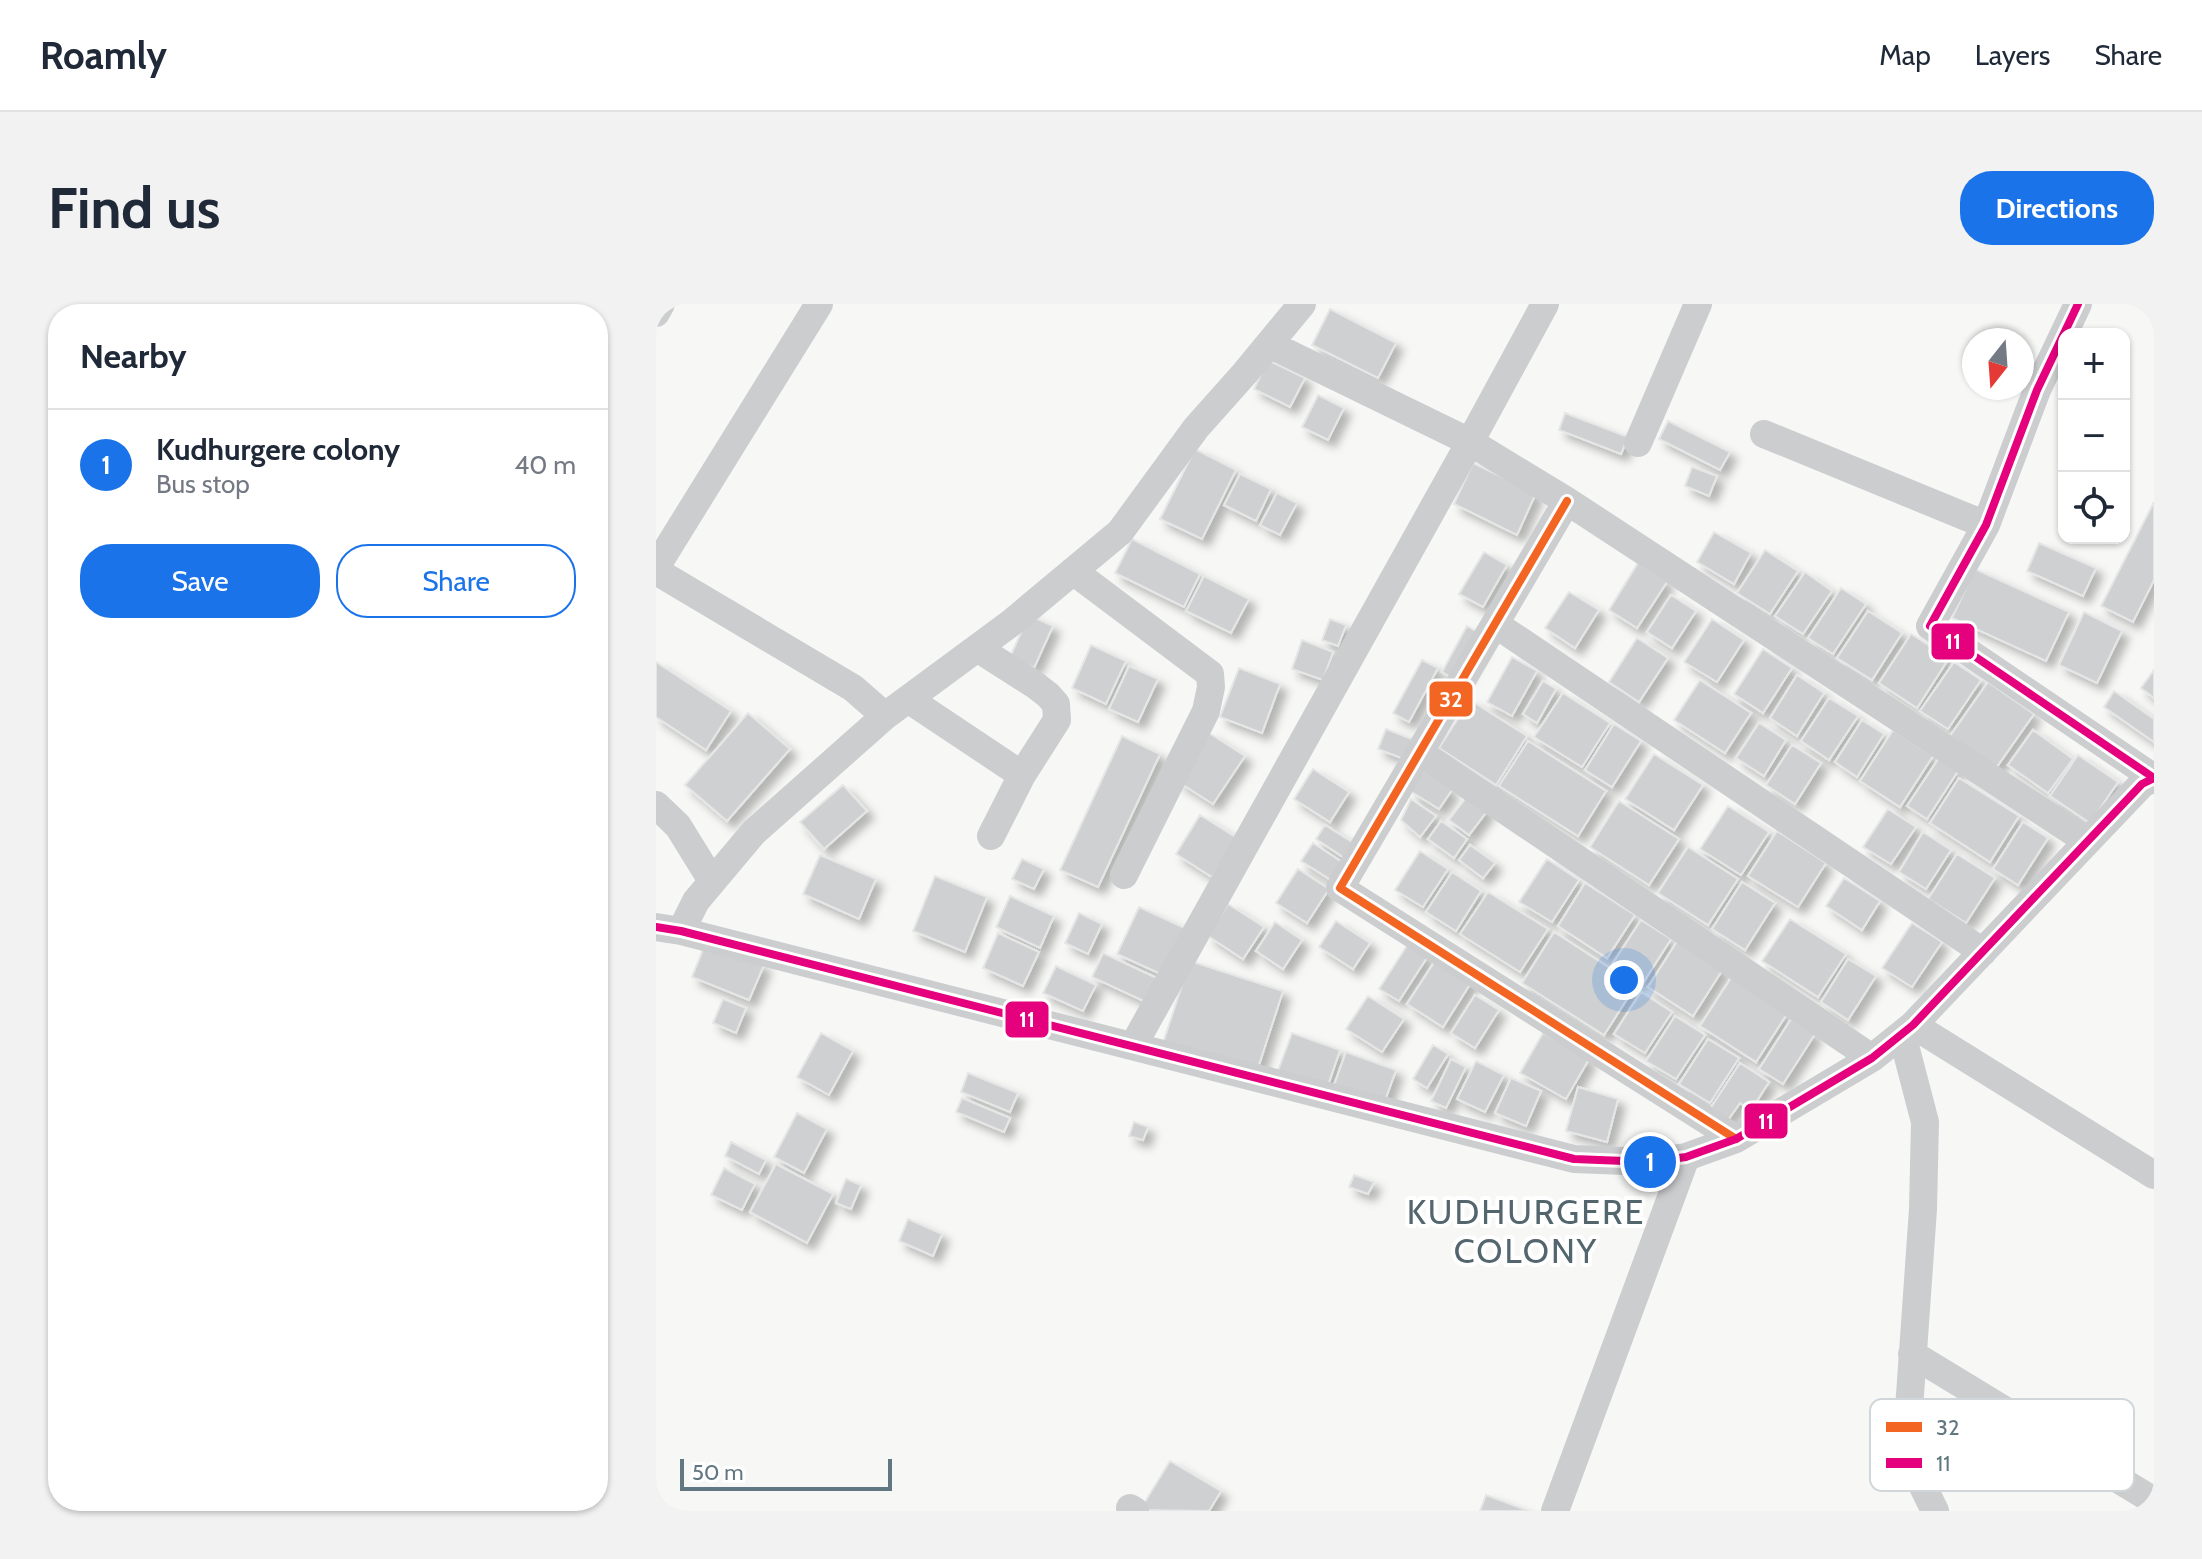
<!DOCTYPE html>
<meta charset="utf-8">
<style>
:root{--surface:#fff;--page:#f2f2f3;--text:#1f2937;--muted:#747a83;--line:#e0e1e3;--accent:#1a73e8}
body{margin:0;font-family:Cabin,sans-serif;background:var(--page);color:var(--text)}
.controls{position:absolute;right:24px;top:24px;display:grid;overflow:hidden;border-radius:16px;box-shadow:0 2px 6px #0004}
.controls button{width:72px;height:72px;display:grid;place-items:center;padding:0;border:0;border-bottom:2px solid var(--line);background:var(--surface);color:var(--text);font:40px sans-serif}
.compass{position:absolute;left:1306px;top:24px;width:72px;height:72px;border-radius:50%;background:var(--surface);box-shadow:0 2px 6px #0004;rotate:197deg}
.scale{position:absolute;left:24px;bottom:20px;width:212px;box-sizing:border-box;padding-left:8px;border:4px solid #617882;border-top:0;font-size:22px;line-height:28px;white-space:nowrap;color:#617882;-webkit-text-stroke:6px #fff;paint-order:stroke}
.you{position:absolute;left:968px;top:676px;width:28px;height:28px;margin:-20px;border:6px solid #fff;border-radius:50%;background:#1a73e8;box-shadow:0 0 0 12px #1a73e833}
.badge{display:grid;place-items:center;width:52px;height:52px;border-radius:50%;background:var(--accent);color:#fff;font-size:26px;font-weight:700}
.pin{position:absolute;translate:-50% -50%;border:4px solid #fff;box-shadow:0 2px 8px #0006}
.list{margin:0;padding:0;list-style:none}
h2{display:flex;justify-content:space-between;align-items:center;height:104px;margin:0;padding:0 32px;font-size:34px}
h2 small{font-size:26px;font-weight:400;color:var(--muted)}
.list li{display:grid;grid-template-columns:52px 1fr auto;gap:24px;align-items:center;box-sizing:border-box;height:112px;padding:0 32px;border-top:2px solid var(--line)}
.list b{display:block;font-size:30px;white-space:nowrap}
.list p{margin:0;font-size:26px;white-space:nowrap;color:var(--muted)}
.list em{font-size:26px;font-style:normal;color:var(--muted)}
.actions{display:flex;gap:16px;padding:24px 32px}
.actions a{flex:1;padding:18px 0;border:2px solid var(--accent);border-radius:32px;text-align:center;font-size:28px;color:var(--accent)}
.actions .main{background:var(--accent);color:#fff}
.icon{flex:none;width:44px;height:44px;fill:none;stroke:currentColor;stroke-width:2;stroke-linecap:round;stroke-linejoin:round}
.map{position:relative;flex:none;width:1498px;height:1207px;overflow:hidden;border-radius:32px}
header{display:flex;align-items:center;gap:48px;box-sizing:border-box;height:112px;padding:0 40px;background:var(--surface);border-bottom:2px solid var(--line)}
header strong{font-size:38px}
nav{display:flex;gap:44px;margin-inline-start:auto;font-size:28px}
.intro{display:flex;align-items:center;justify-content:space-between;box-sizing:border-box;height:192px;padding:0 48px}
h1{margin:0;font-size:56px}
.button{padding:20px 36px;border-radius:32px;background:var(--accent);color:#fff;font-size:28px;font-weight:700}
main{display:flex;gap:48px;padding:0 48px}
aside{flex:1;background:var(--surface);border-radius:32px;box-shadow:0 2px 6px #0004}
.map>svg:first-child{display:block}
.building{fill:#ced0d1;stroke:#e6e6e6;stroke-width:2;filter:url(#shadow)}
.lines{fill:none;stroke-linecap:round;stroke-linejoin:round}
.minor{stroke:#cccdce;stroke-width:28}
.bus-1-casing{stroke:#fff;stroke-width:14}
.bus-2-casing{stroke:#fff;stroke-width:14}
.bus-1{stroke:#f26522;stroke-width:8}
.bus-2{stroke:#e5007d;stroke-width:8}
.labels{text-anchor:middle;stroke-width:8;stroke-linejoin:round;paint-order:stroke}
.quarter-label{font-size:34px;letter-spacing:2px;fill:#53656d;stroke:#fff}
.key{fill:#fff;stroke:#d0d6da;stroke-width:2}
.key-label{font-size:22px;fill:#617882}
.line-badge{stroke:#fff;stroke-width:3}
.badge-label{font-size:22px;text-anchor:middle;font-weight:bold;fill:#fff}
</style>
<header>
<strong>Roamly</strong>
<nav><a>Map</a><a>Layers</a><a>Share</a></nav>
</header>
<div class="intro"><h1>Find us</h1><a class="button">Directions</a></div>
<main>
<aside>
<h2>Nearby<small></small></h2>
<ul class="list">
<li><span class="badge">1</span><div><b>Kudhurgere colony</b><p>Bus stop</p></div><em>40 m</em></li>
</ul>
<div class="actions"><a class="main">Save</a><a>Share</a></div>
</aside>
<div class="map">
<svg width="1498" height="1207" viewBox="0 0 1498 1207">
<defs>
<filter id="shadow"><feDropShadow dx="7" dy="7" stdDeviation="4" flood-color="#0004"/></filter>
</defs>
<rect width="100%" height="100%" fill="#f7f7f6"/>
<path class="building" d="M674 5 740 39 722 74 656 41Z
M612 56 649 74 634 103 598 85Z
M662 91 688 104 672 136 646 123Z
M909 109 972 133 965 150 903 126Z
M1012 117 1074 148 1064 166 1003 135Z
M539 145 580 166 546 235 504 215Z
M817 159 880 189 861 231 798 200Z
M1036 163 1061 172 1053 192 1029 182Z
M584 170 615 185 600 217 568 201Z
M621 189 641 199 624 231 604 221Z
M1498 198V276L1477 318 1445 302Z
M1058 228 1095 249 1078 280 1041 258Z
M476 235 544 270 528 303 459 269Z
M1383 239 1440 264 1427 292 1371 267Z
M1109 246 1142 267 1114 310 1081 289Z
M828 248 851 261 827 303 803 290Z
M982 259 1011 278 981 324 953 306Z
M1319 265 1413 308 1390 357 1296 314Z
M1149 268 1176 287 1147 330 1119 312Z
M548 272 593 295 575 329 530 307Z
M1185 284 1210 300 1177 350 1152 334Z
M913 288 943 306 919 344 889 324Z
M1015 291 1040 307 1016 344 991 328Z
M1212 307 1246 329 1216 376 1181 354Z
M1428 308 1466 327 1441 379 1403 361Z
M373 311 397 322 378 364 354 353Z
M674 315 690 321 682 342 666 336Z
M1056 315 1088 336 1061 378 1028 358Z
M811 322 828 332 803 378 786 368Z
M1255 330 1293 354 1261 404 1223 379Z
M981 334 1012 354 983 398 953 378Z
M646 336 677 348 667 376 636 365Z
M435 341 470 357 450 400 416 384Z
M1107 345 1136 364 1107 409 1078 390Z
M856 353 881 367 856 412 831 398Z
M766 356 782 364 753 418 737 409Z
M0 358 75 407 50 446 0 413Z
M1298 358 1325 376 1292 425 1264 407Z
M473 362 502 375 482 418 453 405Z
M583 364 624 380 606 429 564 413Z
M1498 366V394L1485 384Z
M1141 371 1168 389 1141 432 1114 414Z
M1044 376 1095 409 1069 449 1018 416Z
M887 377 900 385 881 419 867 410Z
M1332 378 1378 410 1340 464 1294 432Z
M1458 387 1498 415V438L1448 403Z
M907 389 954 419 926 463 878 433Z
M1173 394 1202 412 1173 456 1145 437Z
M814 396 871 432 840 481 783 444Z
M92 409 134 445 71 517 29 481Z
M1206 416 1228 430 1201 473 1179 458Z
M1103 419 1130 436 1108 472 1080 454Z
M958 420 985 437 956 483 929 466Z
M730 425 756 435 748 455 722 445Z
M1237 426 1277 452 1244 503 1204 477Z
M1377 426 1417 455 1392 489 1352 461Z
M553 429 589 452 557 500 521 477Z
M466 432 504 450 442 583 404 566Z
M872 437 950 487 922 532 843 482Z
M1136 441 1165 459 1139 500 1110 481Z
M998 450 1047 481 1018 526 969 495Z
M1422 451 1462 478 1434 519 1394 492Z
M1283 454 1302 467 1271 515 1251 502Z
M657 465 693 488 674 518 638 495Z
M768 467 796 486 783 505 754 487Z
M1303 474 1363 512 1334 558 1274 519Z
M187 481 211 507 168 545 144 518Z
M812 491 832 506 813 531 793 516Z
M755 495 780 512 764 533 745 516Z
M963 497 1023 535 993 581 934 543Z
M1072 502 1113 528 1085 571 1044 545Z
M1232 505 1260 523 1235 560 1207 543Z
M544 511 581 534 556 573 520 550Z
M785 517 811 535 798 554 772 535Z
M1367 518 1392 534 1362 581 1337 565Z
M669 521 699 540 690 555 660 535Z
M1121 527 1170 559 1142 603 1092 572Z
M1267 528 1295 546 1270 585 1243 568Z
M657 539 686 558 675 576 645 557Z
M814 541 839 559 827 574 803 556Z
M1032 543 1082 575 1052 621 1002 589Z
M764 547 792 565 767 603 739 586Z
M1301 550 1339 574 1310 619 1272 595Z
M164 551 220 575 203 615 147 590Z
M366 555 388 565 378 585 356 575Z
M891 555 923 576 896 618 863 598Z
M642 565 673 585 651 619 620 599Z
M796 568 825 587 800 627 770 608Z
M279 572 331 593 309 648 257 627Z
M1188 574 1224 597 1206 626 1170 602Z
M1086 578 1119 599 1089 646 1056 625Z
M929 579 979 611 951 654 902 622Z
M832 588 892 625 864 668 804 630Z
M354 592 398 612 384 644 340 623Z
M572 600 608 623 587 655 552 632Z
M483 603 531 625 509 672 461 650Z
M423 609 446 620 432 650 409 639Z
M1134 615 1190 650 1162 693 1106 657Z
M985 616 1015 635 987 679 957 659Z
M680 617 714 639 697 665 663 643Z
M619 618 646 636 627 665 600 647Z
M1256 619 1286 638 1256 683 1226 664Z
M898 628 980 681 948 731 866 679Z
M342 629 383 648 367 682 327 664Z
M1022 636 1067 665 1037 712 992 683Z
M50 638 108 661 93 696 36 673Z
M752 640 772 652 743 697 723 685Z
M447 649 505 676 494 700 436 673Z
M781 654 816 677 787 723 751 700Z
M1192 655 1220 672 1192 716 1165 698Z
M534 657 627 687 600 770 507 739Z
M400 662 440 681 427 707 387 689Z
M1075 674 1131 710 1100 758 1044 722Z
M985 688 1016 708 989 749 958 730Z
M819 691 843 706 819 744 795 729Z
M712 692 748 715 726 748 690 725Z
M67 695 90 704 80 729 57 719Z
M1019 712 1049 731 1020 775 990 757Z
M1135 715 1159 730 1127 780 1103 765Z
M165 729 197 747 173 791 141 773Z
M636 729 684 746 669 790 620 772Z
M887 729 933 755 910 795 864 769Z
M1052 735 1083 754 1054 799 1023 780Z
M777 741 792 750 771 784 757 775Z
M690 748 740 766 727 802 677 784Z
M795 755 810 763 790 804 775 797Z
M820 757 848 771 829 808 801 795Z
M1084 759 1113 778 1095 806 1084 799 1072 816 1054 805Z
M312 769 362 789 354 808 305 788Z
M855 774 885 787 870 822 839 809Z
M922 783 962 795 951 838 910 827Z
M306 794 354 814 348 828 300 808Z
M141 809 171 825 148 869 118 853Z
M478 818 492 823 487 836 473 832Z
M75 838 110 856 103 870 69 852Z
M120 860 177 890 151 939 94 908Z
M68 864 99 880 86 906 55 891Z
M698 871 718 878 712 890 693 883Z
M190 875 205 881 195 905 180 899Z
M252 915 286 930 277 952 243 937Z
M514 1157 565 1187 553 1207 484 1206Z
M830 1191 873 1207H824Z"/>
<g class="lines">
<path class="minor" d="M0 9 5 0
M613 40 814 138 911 197 1431 537
M1108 130 1330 221
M982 139 1042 0
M911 197 684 584 1080 835
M0 263 163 0
M0 267 197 384 229 412
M417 267 554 370 555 383 550 407 468 571
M839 320 1327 648
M321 344 379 381 392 391 400 400 401 416 366 471 335 532
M252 395 366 471
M763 448 1216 754
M0 501 22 522 56 577
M0 623 25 627 918 855 994 858 1030 853 1080 835 1216 754 1257 721 1486 480 1498 474 1274 322 1330 221 1381 86 1422 0
M25 627 40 597 98 528 229 412 355 319 464 228 540 124 589 69 646 0
M1257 721 1498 871
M1246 730 1269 818 1267 905 1250 1148 1279 1207
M477 742 814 138 889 0
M1256 1050 1498 1197
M474 1204 479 1207
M899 1207 1030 853"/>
<g class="bus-1-casing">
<path id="bus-1" d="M911 197 684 584 1080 835"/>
</g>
<g class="bus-2-casing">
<path id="bus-2" d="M0 623 25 627 918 855 994 858 1030 853 1080 835 1216 754 1257 721 1486 480 1498 474 1274 322 1330 221 1381 86 1422 0"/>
</g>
<use href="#bus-1" class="bus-1"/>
<use href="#bus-2" class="bus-2"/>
</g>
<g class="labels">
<g class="quarter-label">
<text x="870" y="920">KUDHURGERE<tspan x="870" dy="39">COLONY</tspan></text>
</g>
</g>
<rect x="1214" y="1095" width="264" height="92" rx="12" class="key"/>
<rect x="1230" y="1118" width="36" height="10" fill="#f26522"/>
<rect x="1230" y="1154" width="36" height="10" fill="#e5007d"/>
<g class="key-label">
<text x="1280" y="1131">32</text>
<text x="1280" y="1167">11</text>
</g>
<g class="line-badge">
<rect x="1274" y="318" width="46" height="39" rx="8" fill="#e5007d"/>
<rect x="772" y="376" width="46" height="38" rx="8" fill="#f26522"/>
<rect x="348" y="696" width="46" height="39" rx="8" fill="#e5007d"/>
<rect x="1087" y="798" width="46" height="38" rx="8" fill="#e5007d"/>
</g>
<g class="badge-label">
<text x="1297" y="345">11</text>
<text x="795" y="403">32</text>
<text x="371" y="723">11</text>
<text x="1110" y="825">11</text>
</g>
</svg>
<div class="controls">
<button>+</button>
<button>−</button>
<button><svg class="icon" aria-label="locate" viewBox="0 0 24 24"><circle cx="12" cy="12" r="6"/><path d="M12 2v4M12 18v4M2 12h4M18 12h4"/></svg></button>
</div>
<svg class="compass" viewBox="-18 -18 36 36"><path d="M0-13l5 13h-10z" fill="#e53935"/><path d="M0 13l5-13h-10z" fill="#747a83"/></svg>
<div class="scale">50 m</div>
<div class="you"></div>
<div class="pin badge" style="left:994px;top:858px">1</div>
</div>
</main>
